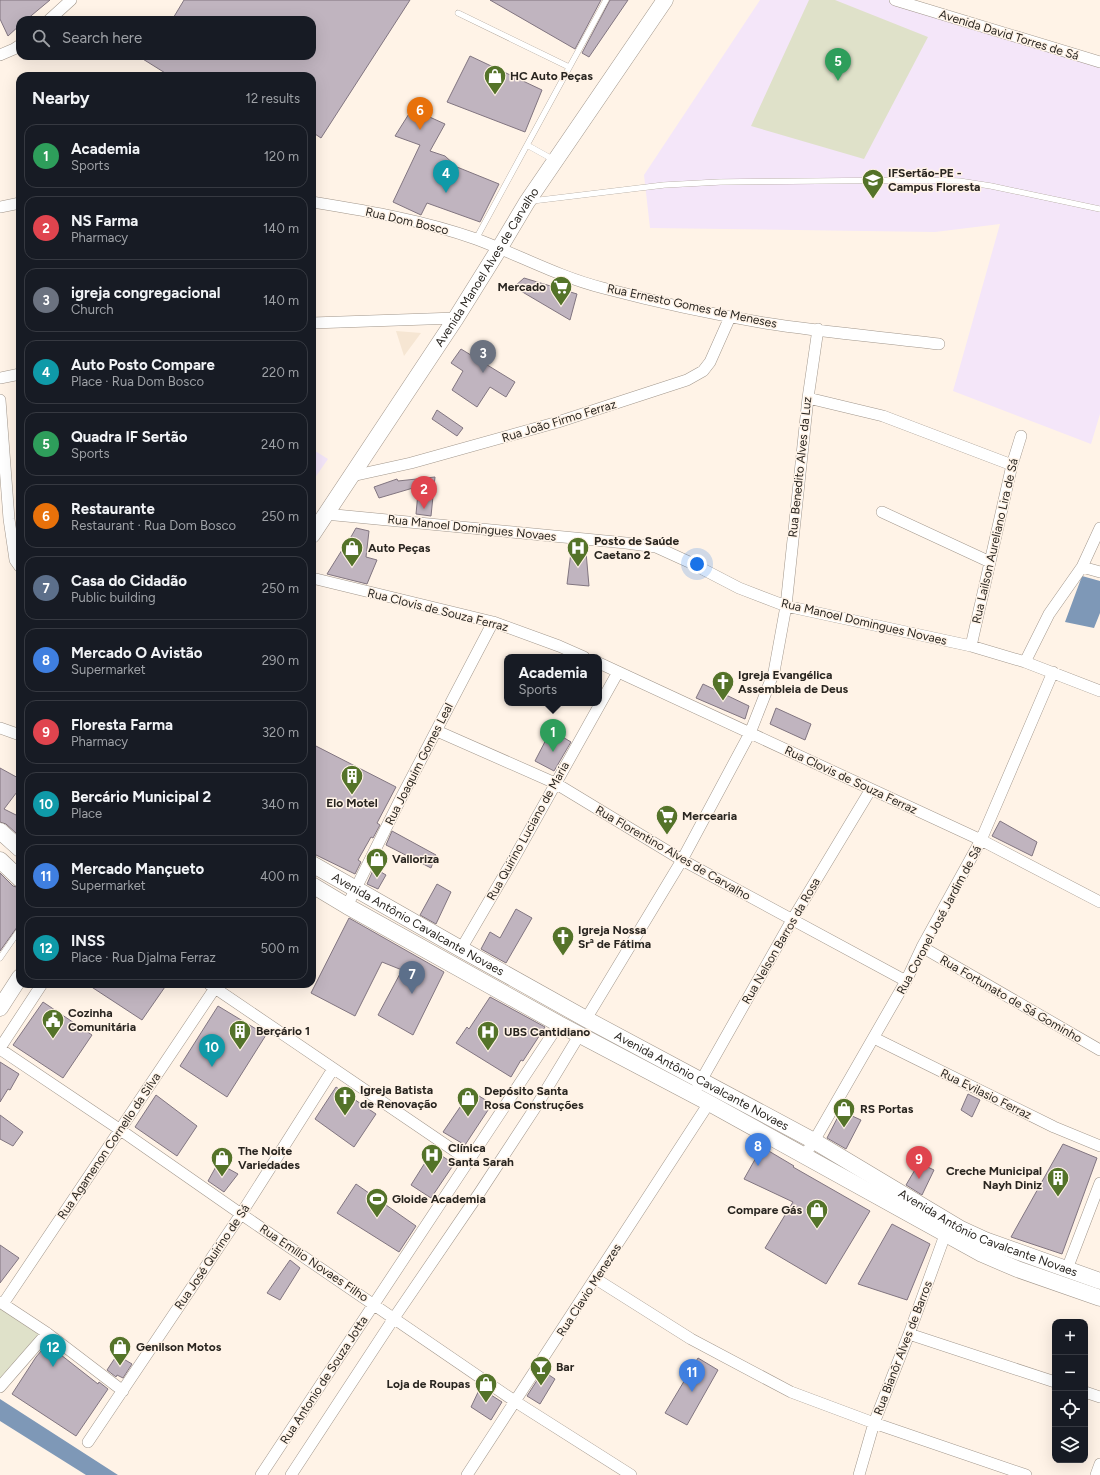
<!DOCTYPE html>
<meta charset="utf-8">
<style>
:root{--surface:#171b24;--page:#242831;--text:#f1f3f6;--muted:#9ea1a6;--line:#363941;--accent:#d93025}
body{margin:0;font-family:Figtree,sans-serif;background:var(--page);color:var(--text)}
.controls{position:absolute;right:12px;bottom:12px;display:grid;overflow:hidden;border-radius:8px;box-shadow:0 4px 16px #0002}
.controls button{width:36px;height:36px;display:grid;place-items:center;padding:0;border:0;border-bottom:1px solid var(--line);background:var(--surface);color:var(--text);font:20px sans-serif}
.you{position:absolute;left:697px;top:564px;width:14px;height:14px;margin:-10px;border:3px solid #fff;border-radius:50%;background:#1a73e8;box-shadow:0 0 0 6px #1a73e833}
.badge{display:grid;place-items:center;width:26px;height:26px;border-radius:50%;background:var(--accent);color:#fff;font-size:13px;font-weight:700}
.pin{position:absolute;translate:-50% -33px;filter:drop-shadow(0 1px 2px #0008)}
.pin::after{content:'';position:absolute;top:21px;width:14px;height:12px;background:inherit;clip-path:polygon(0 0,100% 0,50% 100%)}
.popup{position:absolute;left:504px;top:654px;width:98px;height:52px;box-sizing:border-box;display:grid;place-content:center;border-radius:8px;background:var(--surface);filter:drop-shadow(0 1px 3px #0005);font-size:13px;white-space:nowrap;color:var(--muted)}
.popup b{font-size:15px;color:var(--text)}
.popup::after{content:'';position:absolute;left:50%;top:100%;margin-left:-8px;border:8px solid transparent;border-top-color:var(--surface)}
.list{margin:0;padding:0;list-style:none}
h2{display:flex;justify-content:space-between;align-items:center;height:52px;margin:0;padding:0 16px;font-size:17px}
h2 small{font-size:13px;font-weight:400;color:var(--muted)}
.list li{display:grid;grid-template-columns:26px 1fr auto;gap:12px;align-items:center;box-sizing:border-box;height:64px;margin:0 8px 8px;padding:0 8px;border:1px solid var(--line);border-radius:12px}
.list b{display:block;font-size:15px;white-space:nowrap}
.list p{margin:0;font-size:13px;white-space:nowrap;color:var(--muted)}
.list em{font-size:13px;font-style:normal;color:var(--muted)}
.icon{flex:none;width:22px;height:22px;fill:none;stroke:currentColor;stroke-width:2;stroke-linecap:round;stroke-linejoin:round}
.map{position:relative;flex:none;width:1100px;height:1475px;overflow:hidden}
.search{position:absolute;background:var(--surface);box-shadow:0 4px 16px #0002;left:16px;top:16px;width:300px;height:44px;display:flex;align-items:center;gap:10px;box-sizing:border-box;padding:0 14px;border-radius:12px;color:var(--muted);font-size:15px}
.panel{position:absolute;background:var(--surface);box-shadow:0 4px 16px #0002;left:16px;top:72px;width:300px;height:916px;border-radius:12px}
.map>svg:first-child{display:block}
.built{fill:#f6e6d3}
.education{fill:#f4e6f9}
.green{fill:#dfe1c9}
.water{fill:#7e98b7}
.building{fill:#c0b4bf;stroke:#817580}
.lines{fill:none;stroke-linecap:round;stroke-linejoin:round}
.lane-casing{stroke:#a2978c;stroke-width:6}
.street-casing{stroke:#a2978c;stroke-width:12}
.secondary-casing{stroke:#a2978c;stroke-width:17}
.lane{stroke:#fff;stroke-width:5.5}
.street{stroke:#fff;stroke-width:11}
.secondary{stroke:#fff;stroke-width:16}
.labels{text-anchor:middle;stroke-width:3;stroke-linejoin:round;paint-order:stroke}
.street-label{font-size:12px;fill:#292520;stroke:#fff3e7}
.poi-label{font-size:12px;font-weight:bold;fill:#292520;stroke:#fff3e7;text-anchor:start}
</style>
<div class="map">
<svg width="1100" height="1475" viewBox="0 0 1100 1475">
<rect width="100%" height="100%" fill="#fff3e7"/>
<path class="built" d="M396 331 421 333 404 356Z"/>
<path class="education" d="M760 0H891L1100 67V414L1091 444 953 391 1000 224 935 232 650 228 644 175Z
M312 449 328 459 312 482Z"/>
<path class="green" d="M809 0H835L928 37 864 159 751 126Z
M0 1303 12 1308 42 1338 0 1380Z"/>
<path class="water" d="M1082 576 1100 581V613L1094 628 1065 622Z
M0 1399 118 1475H86L0 1421Z"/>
<path class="building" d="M0 0H50L26 20H20V25L8 36 0 19Z
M184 0H410L321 138 312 132V76H170L138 56H312V20H172Z
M490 0H601L575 49Z
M610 0H628L589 57 582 53Z
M470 56 542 90 525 132 447 102Z
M412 109 445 124 430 151 445 156 457 167 499 184 480 222 427 203 421 215 393 202 420 145 395 136Z
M524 278 577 294 570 320 514 287Z
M461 349 515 382 506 397 490 387 477 407 452 390 463 371 451 363Z
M437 410 463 428 457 436 432 419Z
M435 477 431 516 416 514 418 493H414L413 488 379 498 374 487 397 479 398 481Z
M356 528 369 531 366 557 377 560 367 584 327 574 342 550 343 551Z
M571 552H586L589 586 567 584Z
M703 684 749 706 745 719 696 698Z
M776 708 811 724 805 740 770 724Z
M551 730 571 742 554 771 535 761Z
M312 744 396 787 377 823 380 825 373 838 371 837 358 860 361 862 355 874 312 853Z
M0 768 20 779V788L4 809 20 817V830L17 834 6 824 0 822Z
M1000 821 1037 842 1032 856 992 836Z
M392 831 436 855 431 868 386 845Z
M374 868 386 875 378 889 367 884Z
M0 873 13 886 20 888V923L0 951Z
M437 884 451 892 436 924 420 915Z
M516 909 532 918 506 963 481 949 490 932 500 938Z
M349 918 444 972 413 1035 378 1015 402 970 382 962 355 1016 311 993Z
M87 984H167L142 1020Z
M490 997 545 1027 523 1061 521 1060 511 1077 456 1043 467 1027 469 1029Z
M43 1002 92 1035 63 1078 13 1045Z
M218 1006 266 1035 227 1097 180 1066Z
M0 1062 19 1074 10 1090 8 1089 0 1102Z
M336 1087 376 1114 354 1147 315 1119Z
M471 1091 492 1104 465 1145 443 1132Z
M968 1094 980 1100 972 1117 961 1110Z
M156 1095 197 1126 177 1156 135 1127Z
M841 1111 861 1120 846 1149 827 1138Z
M0 1115 23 1132 13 1146 0 1139Z
M1063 1144 1097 1158 1062 1254 1011 1237Z
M762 1147 794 1166 793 1167 870 1211 826 1284 765 1248 793 1202 744 1179Z
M433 1150 454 1164 431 1198 411 1185Z
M218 1163 238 1174 224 1192 208 1181Z
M919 1163 934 1170 922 1195 906 1185Z
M356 1184 416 1226 399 1252 337 1213Z
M892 1224 930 1244 907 1300 858 1284Z
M0 1245 19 1258 0 1283Z
M290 1260 300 1268 280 1300 267 1293Z
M47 1344 98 1384 99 1382 108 1389 76 1436 12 1394 36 1357Z
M117 1355 132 1364 123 1378 117 1375 116 1377 107 1370Z
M698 1358 718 1370 687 1425 665 1413Z
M543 1371 555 1379 540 1404 527 1396Z
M480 1388 502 1402 491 1420 471 1407Z"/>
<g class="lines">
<g class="lane-casing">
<path id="lane" d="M458 13 569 67
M527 145 606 0
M532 201 664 185 720 182 928 180 959 181 991 186 1100 209
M476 239 527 145 554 160
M0 958 20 929"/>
</g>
<g class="street-casing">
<path id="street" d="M895 0 1100 62
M49 20 71 0
M0 55 14 49 20 45
M312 202C367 211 423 220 476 239 519 255 559 277 603 288 656 302 711 314 765 323 822 332 881 337 939 344
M0 207 20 203
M312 323 456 318
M0 378 20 374
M808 398 883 416 1012 465
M0 400 9 519 15 560 20 567
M352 476 411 463 558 422 687 380 703 371 710 362 730 317
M882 512 990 562
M325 514 626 543 656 547 689 562 739 588 786 606 971 646 1025 662 1100 691
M1082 567 1100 572
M312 578 493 622 559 646 584 657
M971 646 1012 465 1021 436
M1025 662 1049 614 1082 567 1100 528
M599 663 981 840 1100 902
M0 728 20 735
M437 731 555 783 682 860 906 981
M347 906 402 796 493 622
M922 947 1100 1050
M461 949 513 860 618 672
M209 984 468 1160
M586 1019 682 860 750 733 774 672 786 606 808 398 818 329
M874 1038 1054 1127 1100 1146
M0 1048 42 984
M0 1049 119 1129 241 1214 516 1402 631 1475
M698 1086 792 920 871 789
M804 1156 814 1141 906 981 922 947 981 840 1053 672
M1067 1269 1100 1183
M596 1279 691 1339 791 1392 874 1423 1026 1475
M0 1302 47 1333 123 1391
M3 1304 215 988
M909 1334 1055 1382
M0 1387 47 1333
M1085 1392 1100 1397
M88 1442 241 1214 333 1069
M261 1475 559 1024
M291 1475 394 1318 480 1192 537 1105 580 1034
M467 1475 709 1103
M859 1475 874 1423 909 1334 945 1235 949 1228
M1096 1475 1100 1464"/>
</g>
<g class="secondary-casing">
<g id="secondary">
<path id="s1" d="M312 535 456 318 499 249 527 202 665 0"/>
<path d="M0 831 20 849"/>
<path d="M0 860 20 879"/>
<path id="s2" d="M312 864 461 949 586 1019 814 1141 961 1229 985 1240 1100 1281"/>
<path d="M312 885 347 906 559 1024 709 1103 982 1254 1017 1269 1100 1298"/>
<path d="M0 1008 20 977"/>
</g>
</g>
<use href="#lane" class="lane"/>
<use href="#street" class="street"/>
<use href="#secondary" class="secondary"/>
</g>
<defs>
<g id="shop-pin" transform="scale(1.15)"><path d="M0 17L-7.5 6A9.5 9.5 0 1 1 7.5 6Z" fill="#547329" stroke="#fff3e7"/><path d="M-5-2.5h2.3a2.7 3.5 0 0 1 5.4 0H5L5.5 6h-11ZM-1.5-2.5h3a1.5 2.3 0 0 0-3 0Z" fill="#fff"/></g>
<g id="university-pin" transform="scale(1.15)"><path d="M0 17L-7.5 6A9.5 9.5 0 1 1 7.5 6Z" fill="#547329" stroke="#fff3e7"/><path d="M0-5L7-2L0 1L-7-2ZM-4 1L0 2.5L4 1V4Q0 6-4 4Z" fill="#fff"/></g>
<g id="supermarket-pin" transform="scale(1.15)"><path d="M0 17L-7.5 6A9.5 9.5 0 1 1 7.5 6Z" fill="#547329" stroke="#fff3e7"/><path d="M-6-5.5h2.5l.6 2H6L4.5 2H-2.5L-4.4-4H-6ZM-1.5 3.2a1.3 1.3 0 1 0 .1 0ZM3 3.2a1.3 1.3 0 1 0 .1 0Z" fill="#fff"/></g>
<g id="hospital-pin" transform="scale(1.15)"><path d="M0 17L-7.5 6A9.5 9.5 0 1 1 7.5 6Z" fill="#547329" stroke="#fff3e7"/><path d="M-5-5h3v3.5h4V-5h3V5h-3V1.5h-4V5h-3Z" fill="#fff"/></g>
<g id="church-pin" transform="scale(1.15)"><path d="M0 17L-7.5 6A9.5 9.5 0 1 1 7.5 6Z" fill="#547329" stroke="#fff3e7"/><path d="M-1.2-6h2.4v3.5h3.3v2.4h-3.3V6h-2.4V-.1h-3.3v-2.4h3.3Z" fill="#fff"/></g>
<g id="building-pin" transform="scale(1.15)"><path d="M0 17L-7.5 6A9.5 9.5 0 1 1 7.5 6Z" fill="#547329" stroke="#fff3e7"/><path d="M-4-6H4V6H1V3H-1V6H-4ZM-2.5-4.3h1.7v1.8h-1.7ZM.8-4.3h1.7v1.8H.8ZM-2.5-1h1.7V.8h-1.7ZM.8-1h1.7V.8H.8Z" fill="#fff"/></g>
<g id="civic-pin" transform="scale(1.15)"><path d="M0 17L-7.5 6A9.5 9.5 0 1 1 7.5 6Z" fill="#547329" stroke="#fff3e7"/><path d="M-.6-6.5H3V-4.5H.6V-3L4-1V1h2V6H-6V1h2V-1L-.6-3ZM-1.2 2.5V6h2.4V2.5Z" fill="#fff"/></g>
<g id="stadium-pin" transform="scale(1.15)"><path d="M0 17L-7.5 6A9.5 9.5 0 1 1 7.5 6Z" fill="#547329" stroke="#fff3e7"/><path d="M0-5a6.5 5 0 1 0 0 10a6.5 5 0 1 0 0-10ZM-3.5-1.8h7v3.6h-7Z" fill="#fff"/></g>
<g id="bar-pin" transform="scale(1.15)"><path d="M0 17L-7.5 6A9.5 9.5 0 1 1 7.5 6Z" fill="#547329" stroke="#fff3e7"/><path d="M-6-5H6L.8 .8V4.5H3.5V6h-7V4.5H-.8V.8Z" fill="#fff"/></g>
</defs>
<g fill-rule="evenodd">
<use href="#shop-pin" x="495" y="76"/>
<use href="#university-pin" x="873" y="180"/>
<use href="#supermarket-pin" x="561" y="287"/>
<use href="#shop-pin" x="352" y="548"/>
<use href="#hospital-pin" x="578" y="548"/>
<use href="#church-pin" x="723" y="682"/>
<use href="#building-pin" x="352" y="776"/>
<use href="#supermarket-pin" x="667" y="816"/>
<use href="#shop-pin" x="377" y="859"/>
<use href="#church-pin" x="563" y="937"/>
<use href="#civic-pin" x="53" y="1020"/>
<use href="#building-pin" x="240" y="1031"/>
<use href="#hospital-pin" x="488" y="1032"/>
<use href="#church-pin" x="345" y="1097"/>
<use href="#shop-pin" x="468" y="1098"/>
<use href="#shop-pin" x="844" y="1109"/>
<use href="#hospital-pin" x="432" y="1155"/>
<use href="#shop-pin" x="222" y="1158"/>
<use href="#building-pin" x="1058" y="1178"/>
<use href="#stadium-pin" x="377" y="1199"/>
<use href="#shop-pin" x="817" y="1210"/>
<use href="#shop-pin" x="120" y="1347"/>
<use href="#bar-pin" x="541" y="1367"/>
<use href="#shop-pin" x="486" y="1384"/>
</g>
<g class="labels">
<g class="street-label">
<text transform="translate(1009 35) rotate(17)" y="4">Avenida David Torres de Sá</text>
<text transform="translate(407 221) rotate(13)" y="4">Rua Dom Bosco</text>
<text dy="4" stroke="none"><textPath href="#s1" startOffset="320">Avenida Manoel Alves de Carvalho</textPath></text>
<text transform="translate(692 306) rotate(12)" y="4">Rua Ernesto Gomes de Meneses</text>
<text transform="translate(559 421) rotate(-17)" y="4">Rua João Firmo Ferraz</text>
<text transform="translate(800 467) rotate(-84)" y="4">Rua Benedito Alves da Luz</text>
<text transform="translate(472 528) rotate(6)" y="4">Rua Manoel Domingues Novaes</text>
<text transform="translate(995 541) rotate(-77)" y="4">Rua Lailson Aureliano Lira de Sá</text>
<text transform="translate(438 610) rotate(14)" y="4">Rua Clovis de Souza Ferraz</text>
<text transform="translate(864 622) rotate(13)" y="4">Rua Manoel Domingues Novaes</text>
<text transform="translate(419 764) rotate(-63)" y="4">Rua Joaquim Gomes Leal</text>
<text transform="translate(851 780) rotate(25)" y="4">Rua Clovis de Souza Ferraz</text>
<text transform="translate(528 831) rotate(-61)" y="4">Rua Quirino Luciano de Maria</text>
<text transform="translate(673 853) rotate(30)" y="4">Rua Florentino Alves de Carvalho</text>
<text transform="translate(939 920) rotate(-62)" y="4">Rua Coronel José Jardim de Sá</text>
<text dy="4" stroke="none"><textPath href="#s2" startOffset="122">Avenida Antônio Cavalcante Novaes</textPath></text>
<text transform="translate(781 941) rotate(-60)" y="4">Rua Nelson Barros da Rosa</text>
<text transform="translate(1011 999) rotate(30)" y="4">Rua Fortunato de Sá Gominho</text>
<text dy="4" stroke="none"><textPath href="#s2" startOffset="446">Avenida Antônio Cavalcante Novaes</textPath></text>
<text transform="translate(986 1094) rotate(26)" y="4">Rua Evilasio Ferraz</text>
<text transform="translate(109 1146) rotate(-56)" y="4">Rua Agamenon Cornello da Silva</text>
<text dy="4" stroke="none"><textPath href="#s2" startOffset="771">Avenida Antônio Cavalcante Novaes</textPath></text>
<text transform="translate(212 1257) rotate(-56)" y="4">Rua José Quirino de Sá</text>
<text transform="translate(314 1263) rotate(34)" y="4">Rua Emílio Novaes Filho</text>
<text transform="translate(589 1290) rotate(-57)" y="4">Rua Clavio Menezes</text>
<text transform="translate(903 1348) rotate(-69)" y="4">Rua Bianôr Alves de Barros</text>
<text transform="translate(324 1380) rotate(-57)" y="4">Rua Antonio de Souza Jotta</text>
</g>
<g class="poi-label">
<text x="510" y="80">HC Auto Peças</text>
<text x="888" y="177">IFSertão-PE -<tspan x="888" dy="14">Campus Floresta</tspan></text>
<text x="546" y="291" text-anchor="end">Mercado</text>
<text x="594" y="545">Posto de Saúde<tspan x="594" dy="14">Caetano 2</tspan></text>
<text x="368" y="552">Auto Peças</text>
<text x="738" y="679">Igreja Evangélica<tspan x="738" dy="14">Assembleia de Deus</tspan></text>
<text x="352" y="807" text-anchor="middle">Elo Motel</text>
<text x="682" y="820">Mercearia</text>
<text x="392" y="863">Valloriza</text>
<text x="578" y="934">Igreja Nossa<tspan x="578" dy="14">Srª de Fátima</tspan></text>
<text x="68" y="1017">Cozinha<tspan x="68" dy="14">Comunitária</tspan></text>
<text x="256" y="1035">Berçário 1</text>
<text x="504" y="1036">UBS Cantidiano</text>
<text x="360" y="1094">Igreja Batista<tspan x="360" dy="14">de Renovação</tspan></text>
<text x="484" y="1095">Depósito Santa<tspan x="484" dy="14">Rosa Construções</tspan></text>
<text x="860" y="1113">RS Portas</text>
<text x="448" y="1152">Clínica<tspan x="448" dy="14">Santa Sarah</tspan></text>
<text x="238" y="1155">The Noite<tspan x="238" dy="14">Variedades</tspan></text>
<text x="1042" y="1175" text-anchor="end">Creche Municipal<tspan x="1042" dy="14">Nayh Diniz</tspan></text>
<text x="392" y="1203">Gloide Academia</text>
<text x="802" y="1214" text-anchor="end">Compare Gás</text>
<text x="136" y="1351">Genilson Motos</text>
<text x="556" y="1371">Bar</text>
<text x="470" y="1388" text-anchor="end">Loja de Roupas</text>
</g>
</g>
</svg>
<div class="controls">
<button>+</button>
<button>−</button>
<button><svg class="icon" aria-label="locate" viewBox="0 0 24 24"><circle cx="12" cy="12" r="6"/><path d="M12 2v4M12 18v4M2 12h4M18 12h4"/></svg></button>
<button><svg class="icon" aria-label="layers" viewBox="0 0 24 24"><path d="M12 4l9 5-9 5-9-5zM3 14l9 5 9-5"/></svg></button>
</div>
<div class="you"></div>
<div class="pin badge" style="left:553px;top:752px;background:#2e9e5b">1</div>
<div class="popup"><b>Academia</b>Sports</div>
<div class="pin badge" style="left:424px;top:509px;background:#e0444e">2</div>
<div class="pin badge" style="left:483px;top:373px;background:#6b7280">3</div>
<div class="pin badge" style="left:446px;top:193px;background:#0f9aa8">4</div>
<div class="pin badge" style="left:838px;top:81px;background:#2e9e5b">5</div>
<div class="pin badge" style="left:420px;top:130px;background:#e8710a">6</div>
<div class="pin badge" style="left:412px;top:994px;background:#5c6f8a">7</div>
<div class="pin badge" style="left:758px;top:1166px;background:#3f7fe0">8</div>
<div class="pin badge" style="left:919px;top:1179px;background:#e0444e">9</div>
<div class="pin badge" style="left:212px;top:1067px;background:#0f9aa8">10</div>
<div class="pin badge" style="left:692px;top:1392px;background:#3f7fe0">11</div>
<div class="pin badge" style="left:53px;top:1367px;background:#0f9aa8">12</div>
<div class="search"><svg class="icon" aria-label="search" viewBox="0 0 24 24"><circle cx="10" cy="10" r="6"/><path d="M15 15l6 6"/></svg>Search here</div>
<section class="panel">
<h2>Nearby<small>12 results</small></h2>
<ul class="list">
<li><span class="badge" style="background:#2e9e5b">1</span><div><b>Academia</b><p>Sports</p></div><em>120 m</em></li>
<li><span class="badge" style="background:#e0444e">2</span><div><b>NS Farma</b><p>Pharmacy</p></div><em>140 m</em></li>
<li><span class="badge" style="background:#6b7280">3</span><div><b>igreja congregacional</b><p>Church</p></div><em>140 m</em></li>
<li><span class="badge" style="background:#0f9aa8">4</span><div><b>Auto Posto Compare</b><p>Place · Rua Dom Bosco</p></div><em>220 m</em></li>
<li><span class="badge" style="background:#2e9e5b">5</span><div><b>Quadra IF Sertão</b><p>Sports</p></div><em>240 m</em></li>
<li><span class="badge" style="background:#e8710a">6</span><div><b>Restaurante</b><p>Restaurant · Rua Dom Bosco</p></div><em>250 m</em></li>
<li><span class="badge" style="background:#5c6f8a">7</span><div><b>Casa do Cidadão</b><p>Public building</p></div><em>250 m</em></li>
<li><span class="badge" style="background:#3f7fe0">8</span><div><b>Mercado O Avistão</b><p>Supermarket</p></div><em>290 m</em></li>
<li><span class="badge" style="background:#e0444e">9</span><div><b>Floresta Farma</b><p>Pharmacy</p></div><em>320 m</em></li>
<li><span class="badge" style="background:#0f9aa8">10</span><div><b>Bercário Municipal 2</b><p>Place</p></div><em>340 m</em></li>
<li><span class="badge" style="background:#3f7fe0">11</span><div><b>Mercado Mançueto</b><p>Supermarket</p></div><em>400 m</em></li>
<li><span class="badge" style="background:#0f9aa8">12</span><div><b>INSS</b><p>Place · Rua Djalma Ferraz</p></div><em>500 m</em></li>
</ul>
</section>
</div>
